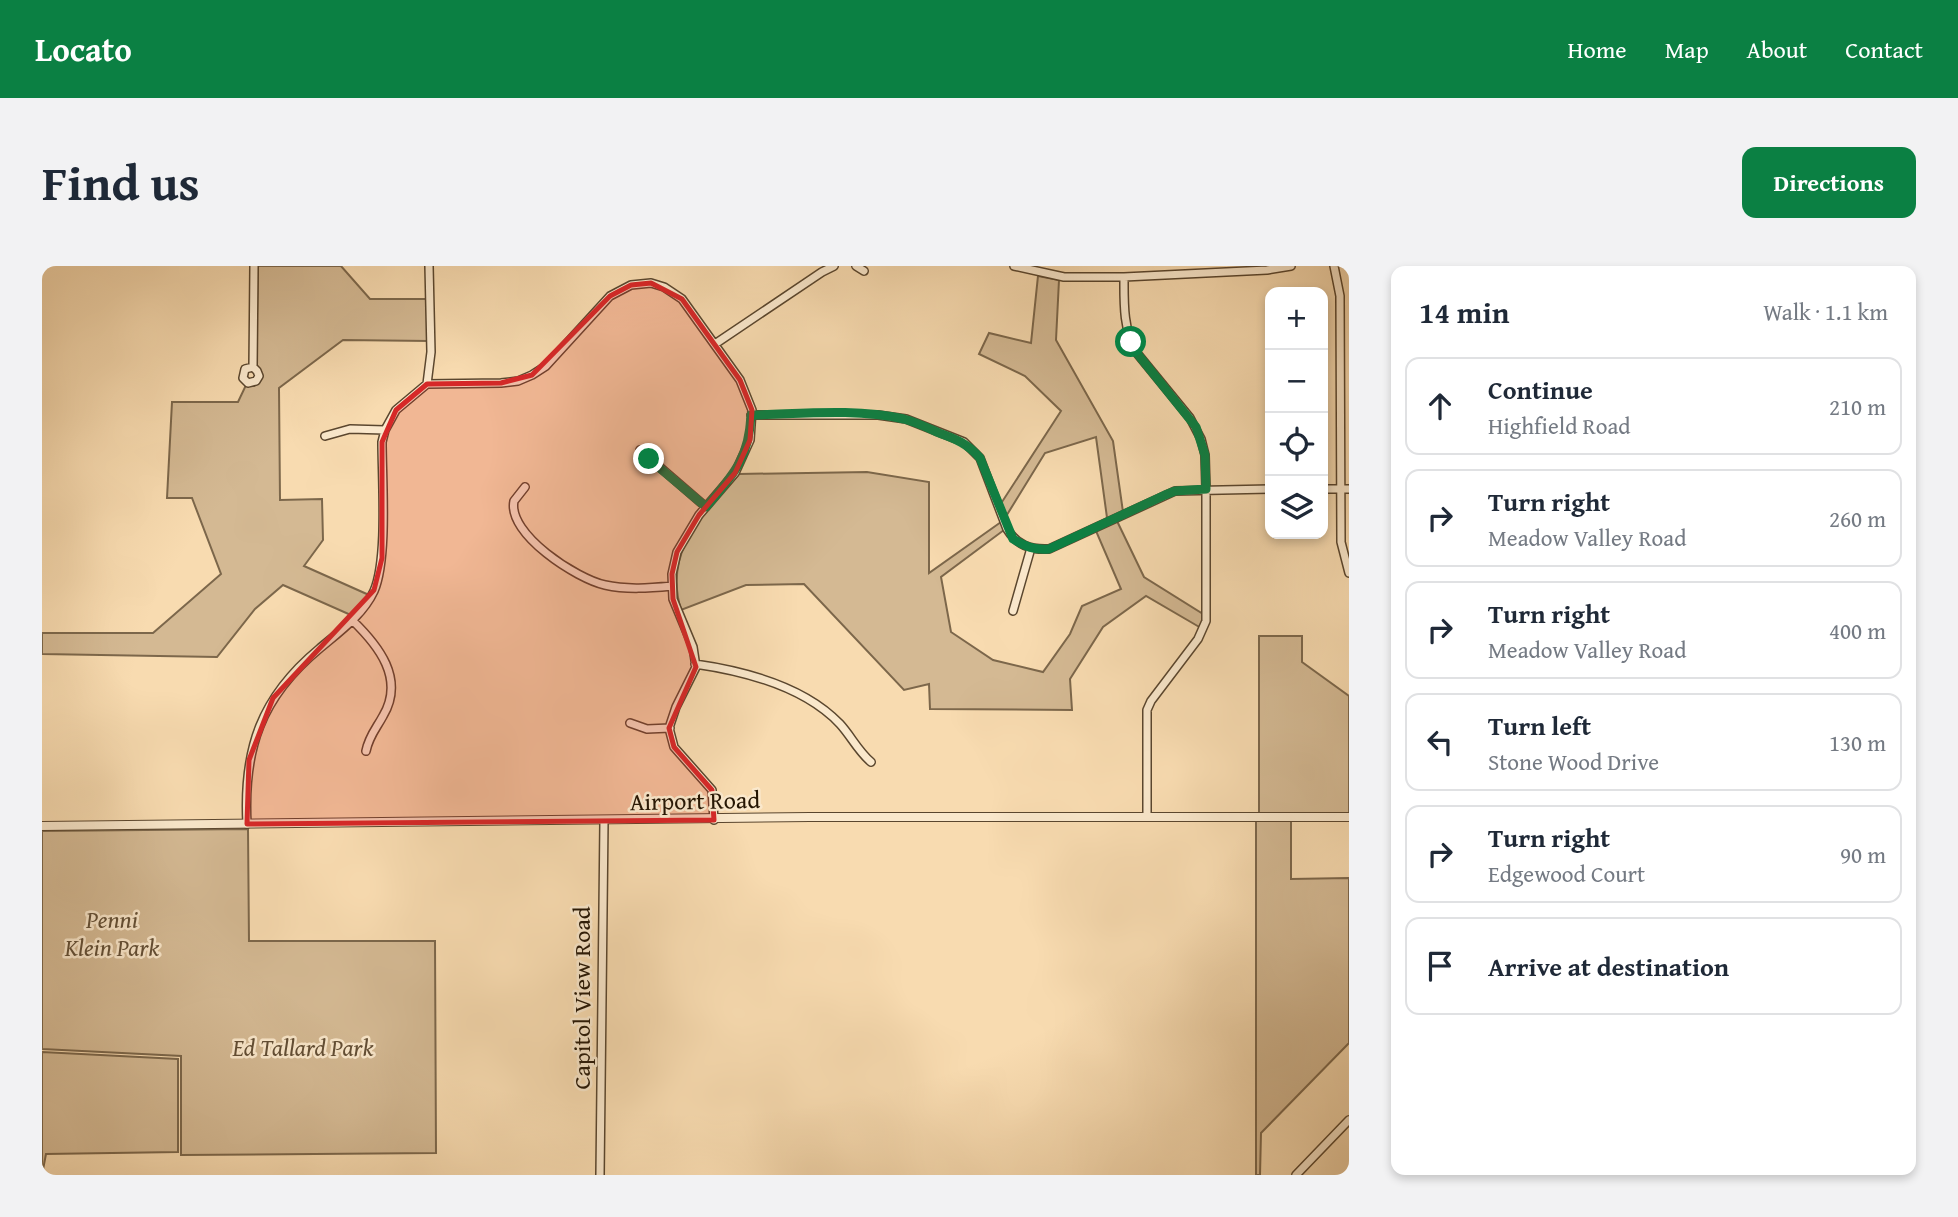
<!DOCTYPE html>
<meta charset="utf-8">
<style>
:root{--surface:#fff;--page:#f2f2f3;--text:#1f2937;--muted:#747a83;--line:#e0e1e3;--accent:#0b8043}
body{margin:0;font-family:"Gentium Book Plus",serif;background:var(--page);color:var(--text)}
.controls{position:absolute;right:21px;top:21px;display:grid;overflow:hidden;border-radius:14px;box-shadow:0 4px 10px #0003}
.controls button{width:63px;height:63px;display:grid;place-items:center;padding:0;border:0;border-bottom:2px solid var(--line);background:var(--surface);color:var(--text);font:35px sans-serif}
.stop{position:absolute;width:21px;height:21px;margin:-16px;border:5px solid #0b8043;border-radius:50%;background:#fff}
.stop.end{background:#0b8043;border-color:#fff;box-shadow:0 2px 7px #0008}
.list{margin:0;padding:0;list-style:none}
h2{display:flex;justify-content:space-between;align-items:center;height:91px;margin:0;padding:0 28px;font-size:30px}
h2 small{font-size:23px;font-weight:400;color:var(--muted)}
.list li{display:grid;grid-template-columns:46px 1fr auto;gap:21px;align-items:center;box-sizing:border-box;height:98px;margin:0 14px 14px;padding:0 14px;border:2px solid var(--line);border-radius:14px}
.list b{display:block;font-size:26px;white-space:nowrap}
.list p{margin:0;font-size:23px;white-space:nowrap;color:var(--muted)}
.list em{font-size:23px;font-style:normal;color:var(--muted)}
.icon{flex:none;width:38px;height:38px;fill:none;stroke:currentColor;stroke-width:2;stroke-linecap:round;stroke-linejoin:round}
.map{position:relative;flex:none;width:1307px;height:909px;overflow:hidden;border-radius:14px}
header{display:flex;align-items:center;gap:42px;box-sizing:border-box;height:98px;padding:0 35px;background:var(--accent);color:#fff}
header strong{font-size:33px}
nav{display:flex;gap:38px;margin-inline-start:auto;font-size:24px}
.intro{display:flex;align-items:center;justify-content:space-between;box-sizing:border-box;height:168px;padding:0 42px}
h1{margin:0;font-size:49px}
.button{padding:18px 32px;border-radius:14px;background:var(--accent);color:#fff;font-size:24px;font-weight:700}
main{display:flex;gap:42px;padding:0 42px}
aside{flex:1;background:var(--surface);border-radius:14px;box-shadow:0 4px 10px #0003}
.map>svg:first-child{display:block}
.green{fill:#d4b993;stroke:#7c674b;stroke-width:2}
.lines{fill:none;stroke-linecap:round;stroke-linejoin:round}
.minor-casing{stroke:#5a462e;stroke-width:10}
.tertiary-casing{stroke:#5a462e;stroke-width:10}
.minor{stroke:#fae8cc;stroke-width:7}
.tertiary{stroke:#fae8cc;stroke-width:8}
.route{stroke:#0b8043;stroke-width:9}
.marked{fill:#d62828;fill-opacity:0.2;stroke:#d62828;stroke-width:5;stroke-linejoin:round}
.labels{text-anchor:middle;stroke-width:5;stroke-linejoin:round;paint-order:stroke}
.street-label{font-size:24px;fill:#251503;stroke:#fae8cc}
.park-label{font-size:24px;font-style:italic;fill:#624e35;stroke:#fae8cc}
</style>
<header>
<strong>Locato</strong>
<nav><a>Home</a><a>Map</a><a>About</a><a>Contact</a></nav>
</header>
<div class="intro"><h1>Find us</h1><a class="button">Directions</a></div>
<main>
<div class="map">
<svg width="1307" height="909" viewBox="0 0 1307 909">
<rect width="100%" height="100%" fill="#f8dbb0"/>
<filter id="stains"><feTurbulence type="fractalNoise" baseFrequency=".00286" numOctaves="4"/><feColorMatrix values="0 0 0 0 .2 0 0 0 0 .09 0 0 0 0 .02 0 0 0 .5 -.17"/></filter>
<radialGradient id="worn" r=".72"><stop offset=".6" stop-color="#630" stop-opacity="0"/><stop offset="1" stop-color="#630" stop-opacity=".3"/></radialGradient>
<path class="green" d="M216 0H299L328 33H385L387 75 301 74 237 122 238 234 280 233 281 274 262 300 327 329 311 350 241 319 213 343 175 391 0 388V367H111L179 308 150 232H125L130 136H196L204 119 212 120 217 116 214 99Z
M996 10 1017 14 1014 74 1071 175 1081 246 1075 255 1102 311 1161 348 1159 362 1104 330 1061 361 1028 413 1030 444 888 443 887 418 862 424 762 318 704 319 639 344C621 284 661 250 697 208L825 206 887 216V307L959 256 962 264 899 311 909 366 951 394 1001 406 1028 368 1040 340 1079 323 1054 265 1066 259 1054 171 1003 187 963 252 958 239 1019 145 983 110 937 88 947 67 989 77Z
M1217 370H1260V396L1307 430V548L1217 547Z
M1249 554V613L1307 612V777L1219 867 1218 909H1214V555Z
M206 563 207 675H393L394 887 139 889V790L0 783V565Z
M0 786 136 793V886L4 888 0 909Z"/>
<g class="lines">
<g class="minor-casing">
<path id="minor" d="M814 0 822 5
M972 0 1022 11H1082L1225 4 1249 0
M1292 0 1298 30 1299 276 1307 307
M1082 11C1082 37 1081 62 1094 86L1148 152 1159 173 1163 189 1164 223V355L1156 373 1109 435 1105 444V551
M673 78 780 6 792 0
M211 101 203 103 201 112 206 117 214 115 217 110 215 105 211 101 212 0
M385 118 389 86 387 0
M709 149H836L864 153 922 176 938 192 965 263C975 279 988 284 1007 283L1133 225 1228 223
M283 170 308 163 343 164
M598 184 664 241
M483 221 472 235C465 268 535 313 563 319 585 324 608 322 630 320
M1281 223H1307
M971 345 989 282
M310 354C337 380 363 413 341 450 334 463 327 470 324 485
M653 398C702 405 763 421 798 458 809 470 816 485 829 496
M588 457 605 463 628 462
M205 558C201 483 219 431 277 383 297 366 321 349 332 325 346 293 340 213 340 176L343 164 354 144 385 118 459 117 476 115 490 109 504 100 568 30 589 19 609 17 622 21 640 33 698 114 710 144 708 174 693 207 657 249 635 286 630 308 631 333 651 381 654 401 634 441 627 462 632 481 670 524 672 554
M558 909 562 555
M1254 909 1307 854"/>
</g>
<g class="tertiary-casing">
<path id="tertiary" d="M0 560 768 551H1307"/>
</g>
<use href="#minor" class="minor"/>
<use href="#tertiary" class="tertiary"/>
</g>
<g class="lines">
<path class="route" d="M607 193 664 241C691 209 707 193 709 149 759 148 813 142 862 153 874 156 886 162 897 167 914 173 926 178 938 192L971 273C984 281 992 284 1007 283L1123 229 1133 225 1164 223 1163 189 1154 161 1094 86 1089 76"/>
</g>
<path class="marked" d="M609 17 640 33 698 114 710 144 708 174 693 207 657 249 635 286 630 308 631 333 654 401 627 462 632 481 670 524 672 554 205 558 207 494 231 432 332 324 340 292V176L354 144 385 118 459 117 490 109 568 30 589 19Z"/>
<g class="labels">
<g class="street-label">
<text transform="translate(653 535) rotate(-1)" y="8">Airport Road</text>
<text transform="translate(540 732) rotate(-90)" y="8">Capitol View Road</text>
</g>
<g class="park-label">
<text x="70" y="662">Penni<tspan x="70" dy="28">Klein Park</tspan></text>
<text x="261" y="790">Ed Tallard Park</text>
</g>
</g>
<rect width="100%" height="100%" filter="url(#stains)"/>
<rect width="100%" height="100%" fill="url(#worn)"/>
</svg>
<div class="controls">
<button>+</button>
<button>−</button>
<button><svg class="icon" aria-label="locate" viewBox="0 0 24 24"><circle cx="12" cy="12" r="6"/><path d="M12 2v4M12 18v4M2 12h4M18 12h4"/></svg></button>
<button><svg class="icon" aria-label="layers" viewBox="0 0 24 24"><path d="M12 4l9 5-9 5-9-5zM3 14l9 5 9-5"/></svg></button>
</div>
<div class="stop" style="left:1089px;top:76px"></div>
<div class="stop end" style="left:607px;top:193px"></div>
</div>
<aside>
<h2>14 min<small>Walk · 1.1 km</small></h2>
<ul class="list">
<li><svg class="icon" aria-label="ahead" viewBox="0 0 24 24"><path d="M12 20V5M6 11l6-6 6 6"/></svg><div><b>Continue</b><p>Highfield Road</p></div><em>210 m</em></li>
<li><svg class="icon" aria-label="right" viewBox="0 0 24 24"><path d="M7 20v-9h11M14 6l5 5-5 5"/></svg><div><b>Turn right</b><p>Meadow Valley Road</p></div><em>260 m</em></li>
<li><svg class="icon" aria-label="right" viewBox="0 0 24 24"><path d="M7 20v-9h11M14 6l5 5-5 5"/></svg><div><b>Turn right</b><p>Meadow Valley Road</p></div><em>400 m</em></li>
<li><svg class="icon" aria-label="left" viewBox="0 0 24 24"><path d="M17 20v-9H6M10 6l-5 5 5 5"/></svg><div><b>Turn left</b><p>Stone Wood Drive</p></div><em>130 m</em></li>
<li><svg class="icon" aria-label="right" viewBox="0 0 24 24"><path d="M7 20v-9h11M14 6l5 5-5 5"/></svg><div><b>Turn right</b><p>Edgewood Court</p></div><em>90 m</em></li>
<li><svg class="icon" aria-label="arrive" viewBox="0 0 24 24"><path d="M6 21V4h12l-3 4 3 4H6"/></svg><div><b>Arrive at destination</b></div></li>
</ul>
</aside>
</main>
